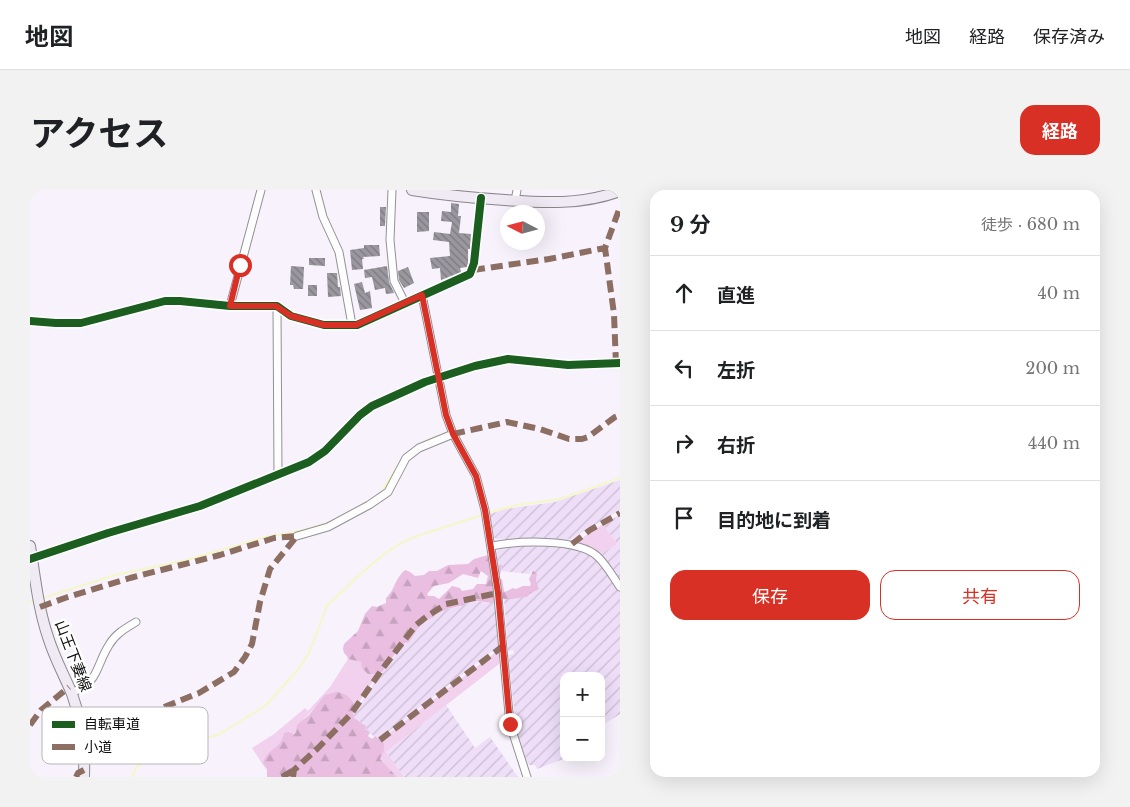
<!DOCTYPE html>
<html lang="ja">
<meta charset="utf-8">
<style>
:root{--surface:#fff;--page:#f2f2f2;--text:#202124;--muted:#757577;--line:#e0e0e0;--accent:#d93025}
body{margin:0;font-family:"Libre Baskerville","Noto Sans JP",serif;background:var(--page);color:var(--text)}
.controls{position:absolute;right:15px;bottom:15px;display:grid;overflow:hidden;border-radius:10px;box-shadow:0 5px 20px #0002}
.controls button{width:45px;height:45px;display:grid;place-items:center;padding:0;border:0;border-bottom:1px solid var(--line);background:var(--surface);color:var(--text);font:25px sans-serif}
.compass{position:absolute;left:470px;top:15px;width:45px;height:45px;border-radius:50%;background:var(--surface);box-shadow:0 5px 20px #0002;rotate:276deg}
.stop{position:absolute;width:15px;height:15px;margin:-11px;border:4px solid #d93025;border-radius:50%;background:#fff}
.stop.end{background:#d93025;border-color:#fff;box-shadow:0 1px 5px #0008}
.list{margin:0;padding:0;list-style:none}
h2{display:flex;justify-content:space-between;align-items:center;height:65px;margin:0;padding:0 20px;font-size:21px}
h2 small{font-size:16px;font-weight:400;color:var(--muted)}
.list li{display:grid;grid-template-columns:32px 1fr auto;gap:15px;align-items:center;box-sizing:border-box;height:75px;padding:0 20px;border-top:1px solid var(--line)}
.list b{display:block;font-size:19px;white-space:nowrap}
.list em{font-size:16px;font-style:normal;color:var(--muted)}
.actions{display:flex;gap:10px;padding:15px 20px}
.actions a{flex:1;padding:11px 0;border:1px solid var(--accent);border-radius:15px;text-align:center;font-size:18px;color:var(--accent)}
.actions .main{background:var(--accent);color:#fff}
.icon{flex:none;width:28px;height:28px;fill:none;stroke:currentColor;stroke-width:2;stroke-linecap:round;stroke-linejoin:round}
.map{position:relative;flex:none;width:590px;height:587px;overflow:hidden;border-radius:15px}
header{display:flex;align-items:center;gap:30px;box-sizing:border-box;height:70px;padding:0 25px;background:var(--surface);border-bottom:1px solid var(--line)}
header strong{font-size:24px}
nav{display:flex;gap:28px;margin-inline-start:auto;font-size:18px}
.intro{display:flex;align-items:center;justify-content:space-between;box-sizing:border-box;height:120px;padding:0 30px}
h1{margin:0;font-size:35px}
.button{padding:12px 22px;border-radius:15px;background:var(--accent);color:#fff;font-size:18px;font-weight:700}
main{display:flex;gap:30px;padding:0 30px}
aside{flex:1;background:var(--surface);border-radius:15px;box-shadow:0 5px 20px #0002}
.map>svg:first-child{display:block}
.farmland{fill:url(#farmland-furrows)}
.grass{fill:#f1d1ed}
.forest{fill:url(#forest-firs);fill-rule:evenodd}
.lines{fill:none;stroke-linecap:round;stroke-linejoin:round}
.stream{stroke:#f4f7c6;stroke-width:2}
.building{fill:url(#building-back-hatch)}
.street-casing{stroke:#939195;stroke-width:9}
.secondary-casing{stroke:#8a878b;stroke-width:12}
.street{stroke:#fefdfe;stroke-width:7}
.secondary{stroke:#f0eaf5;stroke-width:10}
.quiet{stroke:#8d6e63;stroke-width:6;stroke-dasharray:12 6;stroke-linecap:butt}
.cycleway-casing{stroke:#fff;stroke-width:11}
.cycleway{stroke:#1b5e20;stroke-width:8}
.route{stroke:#d93025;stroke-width:6}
.labels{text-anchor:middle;stroke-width:5;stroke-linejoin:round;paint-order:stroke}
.street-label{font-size:15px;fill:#0e0e0e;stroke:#fff}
.key{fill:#fff;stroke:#b7b7b7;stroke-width:1}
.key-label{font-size:14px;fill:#0e0e0e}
</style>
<header>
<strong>地図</strong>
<nav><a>地図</a><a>経路</a><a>保存済み</a></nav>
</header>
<div class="intro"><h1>アクセス</h1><a class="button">経路</a></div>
<main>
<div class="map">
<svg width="590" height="587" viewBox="0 0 590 587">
<defs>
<pattern id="farmland-furrows" width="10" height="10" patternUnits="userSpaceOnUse" patternTransform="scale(1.25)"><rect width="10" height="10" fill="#eedef8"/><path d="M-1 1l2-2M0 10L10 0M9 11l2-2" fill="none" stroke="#cbbdd3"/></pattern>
<pattern id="forest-firs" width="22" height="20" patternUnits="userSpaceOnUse" patternTransform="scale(1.25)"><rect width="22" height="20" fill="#e9bee0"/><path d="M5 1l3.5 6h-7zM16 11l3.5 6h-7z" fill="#c7a2bf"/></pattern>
<pattern id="building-back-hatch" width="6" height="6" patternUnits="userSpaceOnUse" patternTransform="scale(1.25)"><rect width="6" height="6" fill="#9a989e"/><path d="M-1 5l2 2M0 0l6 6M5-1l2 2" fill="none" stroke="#7c7a7f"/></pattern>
</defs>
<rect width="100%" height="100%" fill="#f7f2fb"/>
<path class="farmland" d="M590 290V320L541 349 533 350 466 349 463 346 460 324 476 319 525 312Z
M590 325V393L569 365 587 354 573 334Z
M484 356 535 357 550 359 566 368 590 400V524L571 536V486H534V568H536L507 579 505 575H499L495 567 486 538 478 465 484 464 483 460 478 461 474 409 499 406 507 387 502 381 500 384 471 381 472 376H468L466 362 472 358Z
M440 410 458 413 465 411 470 455 349 549 339 543 335 538 334 534 324 529 323 525 354 479 388 438 397 430 414 420 434 415Z
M416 515 445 558 460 547 488 587H374L356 562Z"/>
<path class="grass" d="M573 334 587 354 569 365 545 353Z
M470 459 469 474 356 562 374 587H367L350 569 354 553 350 550Z
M318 469 331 472 342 485H347L326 517 324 514 293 509 274 529 266 542 253 550 251 554 245 558 235 576 237 581 222 558 244 544 275 518 278 521 300 497Z"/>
<path class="forest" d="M458 365 462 367 467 377 471 374 472 376 470 384 468 385V389H472L474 401 475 402 483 398 486 399 493 396H500L501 394 499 389 503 381 507 383 506 391 509 399 501 403 497 407C488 406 480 412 471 408L462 413 440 410 434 415 417 419 405 425 404 427 397 430 388 438 379 452 375 453 365 464 352 482 347 485 338 484 332 478 331 472 318 469 317 466 314 463 313 459 314 454 328 441 335 424 342 416 347 417 356 413V408C365 400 365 388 375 380L380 382 385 386 394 385 399 381H407L418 375 438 374 444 369ZM451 381 458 386 456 394H447L443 399 432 401 430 398 422 396 409 409 404 406H398L397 404 404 396 419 393 433 384 448 388Z
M306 502C317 503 322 509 327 519L323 525 324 528 336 536 335 539 340 542 338 546 342 549 345 546 354 553V560L350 569 367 587H237V579L233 573C238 557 251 560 254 543L258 542 264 544 266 542 267 535 279 525 295 505Z"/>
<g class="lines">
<path class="stream" d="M378 263 389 254 407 246
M350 304 370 272
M461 322 487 315 530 309 590 288
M13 408 85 385 157 370 232 348 274 340 300 332
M0 412 3 411
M102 587 106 578 124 564 142 556 188 545 235 516 267 481 279 463 297 416 328 386 354 364 371 353 387 346 452 325"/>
</g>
<path class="building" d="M421 13 429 14 428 26H431L429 43 441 44 440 59H438V74L437 77 430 78 431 82 411 90 410 78 402 79 400 68 420 66 419 52 403 50 404 42 420 44 422 32 411 31 412 21 421 22Z
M350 17H356L355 36H350Z
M387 22H399V41L387 42Z
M334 55H349L350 66 333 67 334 69H332L333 79 322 80 320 60 334 58Z
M279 68H295V76L279 75Z
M261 76 274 77 273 99H264L263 95H260Z
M357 76 359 92 364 103 356 104 355 98 345 100 342 87 335 88 334 80Z
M378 77 384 93 374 98 369 90 368 81Z
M297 83H307L308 97H310L311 106 298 107Z
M332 92 335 103 340 101 342 118 330 120 324 94Z
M278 95H287V106H278Z"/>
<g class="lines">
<g class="street-casing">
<path id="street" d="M286 0 293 27 309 62 322 135
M362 0 360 50 364 91 375 113
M485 11 487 0
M392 105 416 225 423 244 446 286 455 320 467 397 480 534 497 587
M200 116 231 0
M247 116 248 285
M0 131 26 133H51L135 111H150L200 116H247L261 126 294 135H327L440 84 444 73 451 8
M267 346 298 337 339 315 358 302 376 268 389 258 423 244
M462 356C487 351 547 348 567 366 576 374 583 387 590 397
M0 369 78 343 170 316 279 272 295 261 330 225 342 216 395 192 445 176 478 169 538 175 590 173
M41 503C70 492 65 477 79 455 85 444 96 438 106 432"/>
</g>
<g class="secondary-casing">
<path id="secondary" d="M382 0C413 5 444 8 475 10 514 13 552 15 590 1
M0 356C5 386 8 418 18 447 24 467 34 485 42 504 52 531 55 558 54 587"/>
</g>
<use href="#street" class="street"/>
<use href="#secondary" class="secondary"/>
<path class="quiet" d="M443 80 519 69 575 58
M586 174 584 124 575 58 590 17
M423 244 477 232 510 239 539 249H552L558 247 585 227 590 225
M542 354 560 340 590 323
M10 417 35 408 100 388 190 365 244 348 267 346
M0 535 11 520 39 497
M52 546 84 529 92 528 109 530 116 528 129 519 169 503 204 482 215 467 222 454 230 412 240 379 267 346
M350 550 473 456
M46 587 48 583 54 580
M252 587 264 580
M263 587 264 580 288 558 321 524 353 478 386 435 396 427 416 414 468 403"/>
<g class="cycleway-casing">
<path id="cycleway" d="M0 131 26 133H51L135 111H150L200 116H247L261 126 294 135H327L440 84 444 73 451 8
M0 369 78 343 170 316 279 272 295 261 330 225 342 216 395 192 445 176 478 169 538 175 590 173"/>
</g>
<use href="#cycleway" class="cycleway"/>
</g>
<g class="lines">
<path class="route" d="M210 75 200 116H246L261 126 294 135H326L392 105 416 225 423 244 446 286 455 320 468 403 480 534"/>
</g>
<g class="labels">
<g class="street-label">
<text transform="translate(43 466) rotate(69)" y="5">山王下妻線</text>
</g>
</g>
<rect x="12" y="517" width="166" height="57" rx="8" class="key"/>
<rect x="22" y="531" width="23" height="7" fill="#1b5e20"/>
<rect x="22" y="554" width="23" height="6" fill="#8d6e63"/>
<g class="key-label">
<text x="54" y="539">自転車道</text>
<text x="54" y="562">小道</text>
</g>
</svg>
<div class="controls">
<button>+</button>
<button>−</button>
</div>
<svg class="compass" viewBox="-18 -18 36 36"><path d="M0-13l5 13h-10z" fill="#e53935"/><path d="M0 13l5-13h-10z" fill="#757577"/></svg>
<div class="stop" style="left:210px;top:75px"></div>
<div class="stop end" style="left:480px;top:534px"></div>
</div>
<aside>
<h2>9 分<small>徒歩 · 680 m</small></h2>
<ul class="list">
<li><svg class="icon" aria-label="ahead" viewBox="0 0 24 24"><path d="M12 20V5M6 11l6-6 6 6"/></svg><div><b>直進</b></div><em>40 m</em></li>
<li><svg class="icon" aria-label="left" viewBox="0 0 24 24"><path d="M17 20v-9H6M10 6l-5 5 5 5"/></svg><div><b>左折</b></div><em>200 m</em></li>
<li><svg class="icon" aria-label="right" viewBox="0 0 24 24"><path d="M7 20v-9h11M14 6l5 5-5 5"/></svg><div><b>右折</b></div><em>440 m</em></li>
<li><svg class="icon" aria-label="arrive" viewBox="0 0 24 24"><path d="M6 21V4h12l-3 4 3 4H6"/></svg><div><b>目的地に到着</b></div></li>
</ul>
<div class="actions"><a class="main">保存</a><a>共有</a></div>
</aside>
</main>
